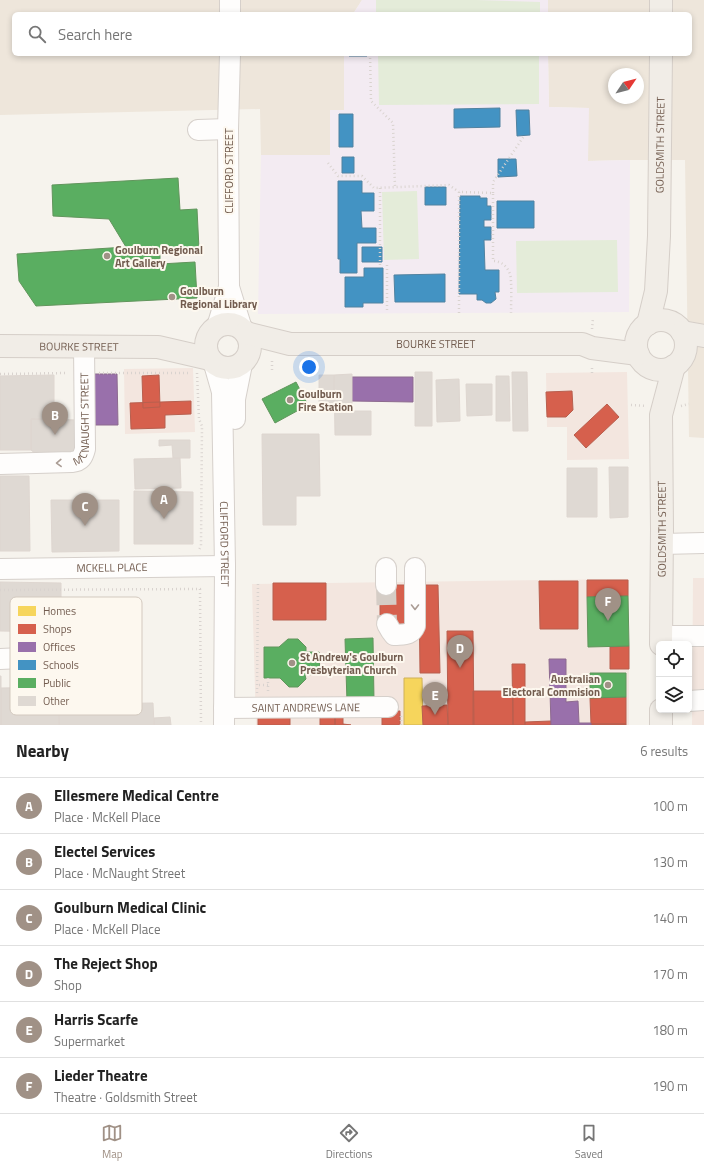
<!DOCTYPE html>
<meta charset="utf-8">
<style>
:root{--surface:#fff;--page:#f6f6f6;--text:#222;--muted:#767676;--line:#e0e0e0;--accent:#a09186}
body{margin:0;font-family:"Titillium Web",sans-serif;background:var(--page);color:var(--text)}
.controls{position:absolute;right:12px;bottom:12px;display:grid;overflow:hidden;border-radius:6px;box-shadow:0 2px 6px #0003}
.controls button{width:36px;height:36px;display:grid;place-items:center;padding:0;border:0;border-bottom:1px solid var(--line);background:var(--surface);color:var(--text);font:20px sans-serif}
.compass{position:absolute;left:608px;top:68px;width:36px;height:36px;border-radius:50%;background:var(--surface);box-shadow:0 2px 6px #0003;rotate:55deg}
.you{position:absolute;left:309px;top:367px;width:14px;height:14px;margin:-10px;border:3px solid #fff;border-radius:50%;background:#1a73e8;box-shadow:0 0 0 6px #1a73e833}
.badge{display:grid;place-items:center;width:26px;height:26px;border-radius:50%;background:var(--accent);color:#fff;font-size:13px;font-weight:700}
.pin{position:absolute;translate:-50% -33px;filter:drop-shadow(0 1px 2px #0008)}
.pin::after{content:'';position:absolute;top:21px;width:14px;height:12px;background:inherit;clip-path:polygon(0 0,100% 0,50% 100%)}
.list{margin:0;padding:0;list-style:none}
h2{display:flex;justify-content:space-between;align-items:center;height:52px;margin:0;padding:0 16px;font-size:17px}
h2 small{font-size:13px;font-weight:400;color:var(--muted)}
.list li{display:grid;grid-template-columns:26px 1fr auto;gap:12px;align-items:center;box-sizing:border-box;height:56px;padding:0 16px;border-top:1px solid var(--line)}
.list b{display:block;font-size:15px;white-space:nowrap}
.list p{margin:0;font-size:13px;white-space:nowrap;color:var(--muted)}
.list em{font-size:13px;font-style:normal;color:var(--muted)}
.icon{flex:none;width:22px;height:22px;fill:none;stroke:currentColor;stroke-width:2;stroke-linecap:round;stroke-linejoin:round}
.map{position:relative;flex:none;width:704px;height:725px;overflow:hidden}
.search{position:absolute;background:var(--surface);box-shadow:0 2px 6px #0003;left:12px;right:12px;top:12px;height:44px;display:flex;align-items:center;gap:10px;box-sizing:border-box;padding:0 14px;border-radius:6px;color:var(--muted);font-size:15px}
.sheet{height:388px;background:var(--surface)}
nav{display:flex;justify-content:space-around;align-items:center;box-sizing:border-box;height:56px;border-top:1px solid var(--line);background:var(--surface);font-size:11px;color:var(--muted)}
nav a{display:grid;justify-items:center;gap:2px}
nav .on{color:var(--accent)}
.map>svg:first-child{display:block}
.residential{fill:#eee6db;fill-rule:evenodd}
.commercial{fill:#f3e6df}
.education{fill:#f3ebf2}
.green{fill:#e4ecd9}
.homes{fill:#f6d55c;stroke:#ceb158}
.shops{fill:#d6604d;stroke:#b85f4e}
.offices{fill:#9970ab;stroke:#8d6a8f}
.schools{fill:#4393c3;stroke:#5182a0}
.public{fill:#5aae61;stroke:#61955c}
.building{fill:#dfd9d3;stroke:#ded6d0}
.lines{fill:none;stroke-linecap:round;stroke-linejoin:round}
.minor-tunnel{stroke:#d5cdc6;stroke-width:20;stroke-dasharray:20 10;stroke-linecap:butt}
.minor-casing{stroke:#d6d0cb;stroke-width:22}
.major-casing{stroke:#d5cec8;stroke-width:24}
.path{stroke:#d9d3cf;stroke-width:2.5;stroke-dasharray:1 3;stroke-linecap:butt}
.minor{stroke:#fefdfc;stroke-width:20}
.major{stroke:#f1ede7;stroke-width:22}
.oneway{stroke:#aa9c94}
.poi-dot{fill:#a09186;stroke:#fdf8ef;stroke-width:1.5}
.labels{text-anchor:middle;stroke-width:4;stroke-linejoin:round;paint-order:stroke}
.street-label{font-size:11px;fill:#725c4f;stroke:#fdf8ef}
.poi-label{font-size:11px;font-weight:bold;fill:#725c4f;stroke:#fdf8ef;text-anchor:start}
.key{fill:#fdf8ef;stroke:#d3c9bf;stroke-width:1}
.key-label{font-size:11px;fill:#725c4f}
</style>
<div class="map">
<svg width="704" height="725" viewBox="0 0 704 725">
<rect width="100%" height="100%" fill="#f6f3ed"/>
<path class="residential" d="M0 0H362L353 14H14V54H345L344 110H330V155H261L260 109 0 115Z
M548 0H704V438L689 437 685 160H630L588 161V108L549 107 548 54H690V14H548ZM614 74H638V98H614Z"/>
<path class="commercial" d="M193 368 195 432 125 434 124 369Z
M627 372 629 459 567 460V427H547L546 373Z
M693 578H704V725H692Z
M629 579V725H256L252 584Z"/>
<path class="education" d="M362 0H548V14H353Z
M344 54H548L549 107 589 108 588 161 630 160 629 312 258 314 261 155H330V110H344Z"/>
<path class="green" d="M376 0H476L540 2V14H376Z
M378 54H539V104L379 105Z
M417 191 419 259 384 260 382 192Z
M617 240 618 292 517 293 516 241Z"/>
<path class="homes" d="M404 678H422L423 725H404Z"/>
<path class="shops" d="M159 375 160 407 143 408 142 376Z
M572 391 573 410 566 417H547L546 392Z
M191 401V414L165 415V428L131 429 130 403Z
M607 404 619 417 586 448 574 435Z
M587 580H628V596L587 597Z
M539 581H578V629H540Z
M273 583H326V620H273Z
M380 585H412V624H380Z
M419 585H438L440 673H420Z
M447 631H473L474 725H448Z
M629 646V669H610V647Z
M512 664H525V725H513Z
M473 691H513V725H473Z
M626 697V724H591L590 698Z
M447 705 448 725H423L422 706Z
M258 711H290V725H258Z
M382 711H400V725H382Z
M320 712 335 713V725H320Z
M343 712V724L351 725H335V713Z
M551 721V725H525V722Z
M591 724H626V725H591Z"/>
<path class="offices" d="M89 374H117L118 425H90Z
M352 377H413V402L352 401Z
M549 659H566V702L578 701 579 723H591V725H551Z"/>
<path class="schools" d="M349 54H367V56H349Z
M500 108V127L454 128V109Z
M516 110H529L530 135 517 136Z
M339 114H353V147H339Z
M342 157H354V173H342Z
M498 159H516L517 176 498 177Z
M338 181H362V193H374V211H361L362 228H376V243H357V273H340V259H338Z
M425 187H446V205H425Z
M460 196H480V198H487V206H491V220H484V227H491V240H484L485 270H499V292H495L496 299 491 303H486L482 300H477V294H459Z
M497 201H534V228H497Z
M362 247H382V262H362Z
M364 268H383V303H363V307H345V277H364Z
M445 274V302H395L394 275Z"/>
<path class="public" d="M178 178 180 210 197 209 199 249 160 252V264L195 262 197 298 36 306 19 281 17 254 126 247 109 219 53 216 52 185Z
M296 382 308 405 275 423 262 399Z
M628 596 629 646 588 647 587 597Z
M373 638 374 701 347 702 345 639Z
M288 639H298L306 647V652H319L320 674 305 675 306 679 298 687H289L280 678H264V647H279Z
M590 673H626V697L590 698Z"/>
<path class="building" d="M415 372H432V426H415Z
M512 372H527L528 431H513Z
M352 374V411H371V435H335L334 375Z
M54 375V420L31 419V450H0V376Z
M319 375H334V405H319Z
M496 376H509L510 421H496Z
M459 379 460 421 437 422 436 380Z
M466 384H492V415L467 416Z
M31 419 78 420V451L42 459 31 450Z
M262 434H319L320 496H296V525H263Z
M159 440H190V458H173L172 445 159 446Z
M180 458 181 488 135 489 134 459Z
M609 467H628V517L610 518Z
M567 468H597V517H567Z
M0 476H29L30 551H0Z
M134 491 193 492V544H134Z
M51 500H119V551L52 552Z
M0 582 61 583V632L0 631Z
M81 657V704L153 703 154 725H59L58 658Z
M0 676H1V725H0Z
M59 687V725H1V688Z
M170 717 171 725H154V718Z"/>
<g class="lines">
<path class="minor-tunnel" d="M386 585 387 624"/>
<g class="minor-casing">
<g id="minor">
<path d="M230 14V0"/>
<path d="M198 130 228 129"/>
<path d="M229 287 242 329"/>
<path d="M217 327 229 287 228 129 230 54"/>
<path id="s1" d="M214 364 222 392 225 566 224 725"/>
<path d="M235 419V399L242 364"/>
<path id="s2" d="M0 464 72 462C81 461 83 457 85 449L84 346"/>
<path d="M662 544 704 543"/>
<path id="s3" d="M0 569 225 566"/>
<path d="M386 585V568"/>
<path d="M387 624 391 631 394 635C403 634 411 636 415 626V568"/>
<path d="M661 636H704"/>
<path d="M0 659 44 657"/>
<path d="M689 701 704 700"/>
<path id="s4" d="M224 708 388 707"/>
</g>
</g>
<g class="major-casing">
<g id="major">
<path d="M661 14V0"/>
<circle cx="661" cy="345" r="25"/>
<circle cx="228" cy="346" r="22"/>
<path id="s5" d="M648 324 656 291 659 236 661 54"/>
<path d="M682 332 704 336"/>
<path id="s6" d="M246 333 290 344H582L592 348 638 354"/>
<path id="s7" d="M0 346 158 347 210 359"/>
<path id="s8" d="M661 644 662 529 661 415 674 366"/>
<path d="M661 710V725"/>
</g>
</g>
<path class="path" d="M370 54 371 101 393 123 395 188
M328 163 338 176H362L374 188 449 185 459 192
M380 188V265
M493 193V182L524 136
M387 265V313
M249 302 255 301
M459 313V192L493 193V261C501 261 507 266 510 274 512 280 511 305 511 313
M592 329 593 318
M272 361V372
M99 373H188
M197 373 199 419 202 426 201 546 199 550
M592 373V365
M0 374 68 373
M631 405 646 406
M681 406 689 404
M0 590 200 589 201 725
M268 678V692
M259 685H268
M257 693 258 581
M401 725V716"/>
<use href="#minor" class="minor"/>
<use href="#major" class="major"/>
</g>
<defs><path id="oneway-chevron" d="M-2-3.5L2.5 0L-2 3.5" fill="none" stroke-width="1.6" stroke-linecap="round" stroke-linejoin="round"/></defs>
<g class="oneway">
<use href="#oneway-chevron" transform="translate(59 463) rotate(178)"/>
<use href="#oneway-chevron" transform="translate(415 607) rotate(90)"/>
</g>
<g class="poi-dot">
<circle cx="107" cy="256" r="4"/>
<circle cx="172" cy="297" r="4"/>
<circle cx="290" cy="400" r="4"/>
<circle cx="292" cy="663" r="4"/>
<circle cx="608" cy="685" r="4"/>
</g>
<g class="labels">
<g class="street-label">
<text dy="4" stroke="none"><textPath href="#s5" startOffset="180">GOLDSMITH STREET</textPath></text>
<text transform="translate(229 171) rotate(-90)" y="4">CLIFFORD STREET</text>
<text dy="4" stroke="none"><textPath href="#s6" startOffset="191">BOURKE STREET</textPath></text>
<text dy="4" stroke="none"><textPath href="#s7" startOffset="79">BOURKE STREET</textPath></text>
<text dy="4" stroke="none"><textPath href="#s2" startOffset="121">MCNAUGHT STREET</textPath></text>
<text dy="4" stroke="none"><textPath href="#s8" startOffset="115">GOLDSMITH STREET</textPath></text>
<text dy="4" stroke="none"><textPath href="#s1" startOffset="181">CLIFFORD STREET</textPath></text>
<text dy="4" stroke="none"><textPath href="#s3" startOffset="112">MCKELL PLACE</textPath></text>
<text dy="4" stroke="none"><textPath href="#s4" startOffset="82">SAINT ANDREWS LANE</textPath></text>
</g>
<g class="poi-label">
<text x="115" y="254">Goulburn Regional<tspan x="115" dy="13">Art Gallery</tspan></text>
<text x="180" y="295">Goulburn<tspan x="180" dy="13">Regional Library</tspan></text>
<text x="298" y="398">Goulburn<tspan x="298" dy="13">Fire Station</tspan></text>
<text x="300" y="661">St Andrew's Goulburn<tspan x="300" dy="13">Presbyterian Church</tspan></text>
<text x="600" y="683" text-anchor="end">Australian<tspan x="600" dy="13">Electoral Commision</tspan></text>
</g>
</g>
<rect x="10" y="597" width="132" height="118" rx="6" class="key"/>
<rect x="18" y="606" width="18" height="10" fill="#f6d55c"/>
<rect x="18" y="624" width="18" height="10" fill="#d6604d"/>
<rect x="18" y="642" width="18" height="10" fill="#9970ab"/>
<rect x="18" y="660" width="18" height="10" fill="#4393c3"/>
<rect x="18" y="678" width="18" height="10" fill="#5aae61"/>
<rect x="18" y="696" width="18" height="10" fill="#dfd9d3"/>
<g class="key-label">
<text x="43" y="615">Homes</text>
<text x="43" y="633">Shops</text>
<text x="43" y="651">Offices</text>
<text x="43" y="669">Schools</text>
<text x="43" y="687">Public</text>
<text x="43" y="705">Other</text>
</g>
</svg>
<div class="controls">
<button><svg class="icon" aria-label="locate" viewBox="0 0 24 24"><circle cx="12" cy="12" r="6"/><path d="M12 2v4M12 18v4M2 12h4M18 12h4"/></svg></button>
<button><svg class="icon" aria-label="layers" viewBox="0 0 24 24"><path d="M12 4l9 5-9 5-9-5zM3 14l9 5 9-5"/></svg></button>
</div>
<svg class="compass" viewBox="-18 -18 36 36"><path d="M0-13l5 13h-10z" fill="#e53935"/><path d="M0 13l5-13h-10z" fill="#767676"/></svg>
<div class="you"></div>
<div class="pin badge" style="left:164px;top:519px">A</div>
<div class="pin badge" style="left:55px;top:435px">B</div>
<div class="pin badge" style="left:85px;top:526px">C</div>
<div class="pin badge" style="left:460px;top:668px">D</div>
<div class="pin badge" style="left:435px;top:715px">E</div>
<div class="pin badge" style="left:608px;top:621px">F</div>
<div class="search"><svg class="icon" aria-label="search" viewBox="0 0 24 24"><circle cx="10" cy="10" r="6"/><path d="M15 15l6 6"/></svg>Search here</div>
</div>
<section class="sheet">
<h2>Nearby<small>6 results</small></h2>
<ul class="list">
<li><span class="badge">A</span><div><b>Ellesmere Medical Centre</b><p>Place · McKell Place</p></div><em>100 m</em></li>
<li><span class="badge">B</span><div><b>Electel Services</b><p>Place · McNaught Street</p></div><em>130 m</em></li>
<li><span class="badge">C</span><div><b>Goulburn Medical Clinic</b><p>Place · McKell Place</p></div><em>140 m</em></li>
<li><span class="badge">D</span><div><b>The Reject Shop</b><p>Shop</p></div><em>170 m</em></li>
<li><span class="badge">E</span><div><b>Harris Scarfe</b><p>Supermarket</p></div><em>180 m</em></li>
<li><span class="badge">F</span><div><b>Lieder Theatre</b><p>Theatre · Goldsmith Street</p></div><em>190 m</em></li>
</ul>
</section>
<nav>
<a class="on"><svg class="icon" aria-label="map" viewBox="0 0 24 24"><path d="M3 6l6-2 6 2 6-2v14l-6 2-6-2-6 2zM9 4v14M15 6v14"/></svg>Map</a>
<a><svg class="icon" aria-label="directions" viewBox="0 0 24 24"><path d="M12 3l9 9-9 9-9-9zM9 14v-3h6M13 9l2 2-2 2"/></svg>Directions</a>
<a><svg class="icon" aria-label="saved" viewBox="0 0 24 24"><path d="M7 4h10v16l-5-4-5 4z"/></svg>Saved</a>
</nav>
